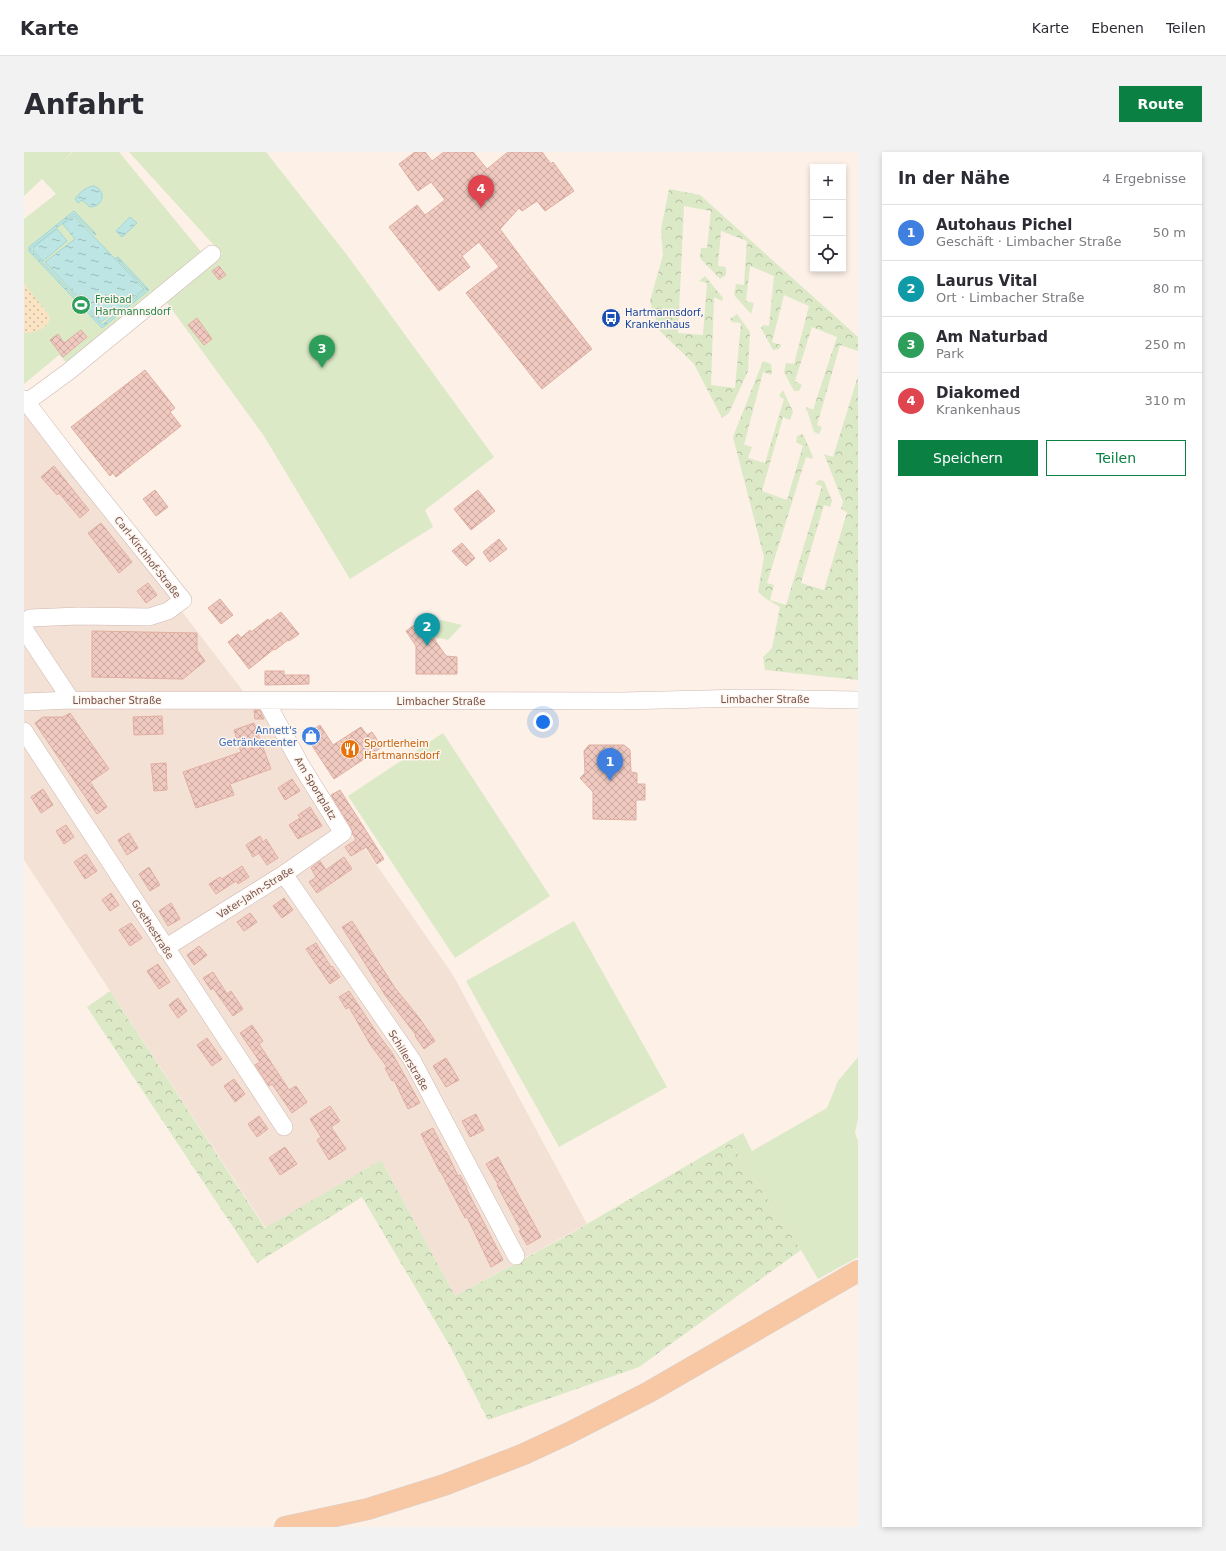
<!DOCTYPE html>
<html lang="de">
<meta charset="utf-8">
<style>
:root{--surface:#fff;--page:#f2f2f3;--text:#2b2b33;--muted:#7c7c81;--line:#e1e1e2;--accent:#0b8043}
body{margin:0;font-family:"DejaVu Sans",sans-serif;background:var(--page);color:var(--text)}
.controls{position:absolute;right:12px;top:12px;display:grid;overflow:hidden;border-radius:0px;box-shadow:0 2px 6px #0003}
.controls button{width:36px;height:36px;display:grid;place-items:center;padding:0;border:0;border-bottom:1px solid var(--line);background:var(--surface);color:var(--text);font:20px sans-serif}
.you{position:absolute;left:519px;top:570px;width:14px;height:14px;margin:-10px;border:3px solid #fff;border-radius:50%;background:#1a73e8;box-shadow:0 0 0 6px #1a73e833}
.badge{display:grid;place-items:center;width:26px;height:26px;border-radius:50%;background:var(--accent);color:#fff;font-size:13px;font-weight:700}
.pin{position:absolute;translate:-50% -33px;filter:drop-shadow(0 1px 2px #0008)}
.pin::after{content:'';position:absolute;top:21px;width:14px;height:12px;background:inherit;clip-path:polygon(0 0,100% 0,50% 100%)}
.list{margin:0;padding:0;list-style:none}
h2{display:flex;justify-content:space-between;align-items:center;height:52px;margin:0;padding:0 16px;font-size:17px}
h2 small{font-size:13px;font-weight:400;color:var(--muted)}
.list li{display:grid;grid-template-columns:26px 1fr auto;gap:12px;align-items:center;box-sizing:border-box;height:56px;padding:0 16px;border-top:1px solid var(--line)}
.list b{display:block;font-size:15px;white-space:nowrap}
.list p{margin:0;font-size:13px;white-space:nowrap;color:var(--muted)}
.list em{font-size:13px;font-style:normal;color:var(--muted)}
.actions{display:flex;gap:8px;padding:12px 16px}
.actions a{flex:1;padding:9px 0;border:1px solid var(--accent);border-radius:0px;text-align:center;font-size:14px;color:var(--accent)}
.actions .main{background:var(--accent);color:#fff}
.icon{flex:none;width:22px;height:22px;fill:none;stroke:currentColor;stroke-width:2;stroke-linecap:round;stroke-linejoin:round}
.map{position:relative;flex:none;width:834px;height:1375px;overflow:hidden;border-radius:0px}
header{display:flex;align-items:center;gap:24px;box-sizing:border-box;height:56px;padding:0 20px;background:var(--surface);border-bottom:1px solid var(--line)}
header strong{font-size:19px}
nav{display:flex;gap:22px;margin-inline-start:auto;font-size:14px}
.intro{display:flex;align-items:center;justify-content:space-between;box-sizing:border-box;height:96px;padding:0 24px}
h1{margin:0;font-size:28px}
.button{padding:10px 18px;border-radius:0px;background:var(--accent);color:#fff;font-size:14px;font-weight:700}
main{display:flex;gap:24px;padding:0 24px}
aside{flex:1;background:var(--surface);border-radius:0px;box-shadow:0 2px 6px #0003}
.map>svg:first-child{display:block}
.residential{fill:#f3e1d6}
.green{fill:#dbe9c6}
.forest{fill:url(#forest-crowns)}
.sand{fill:url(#sand-dots)}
.water{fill:url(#water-ripples);stroke:#a3d6d5}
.building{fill:url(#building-cross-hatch);stroke:#e2aea1}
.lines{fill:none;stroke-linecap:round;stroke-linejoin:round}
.minor-casing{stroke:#cfb8b0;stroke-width:18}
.major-casing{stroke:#d8cfcd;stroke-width:22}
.minor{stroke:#fff;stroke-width:17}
.major{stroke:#f7c8a3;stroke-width:21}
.labels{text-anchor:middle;stroke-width:3;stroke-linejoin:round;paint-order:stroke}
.leisure-label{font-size:10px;fill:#27864d;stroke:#fef5ee;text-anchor:start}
.transit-label{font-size:10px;fill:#164399;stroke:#fef5ee;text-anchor:start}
.street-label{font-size:10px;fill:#75534c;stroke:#fef5ee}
.shop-label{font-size:10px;fill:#366cbe;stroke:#fef5ee;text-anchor:end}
.food-label{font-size:10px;fill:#c56008;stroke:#fef5ee;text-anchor:start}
</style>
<header>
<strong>Karte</strong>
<nav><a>Karte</a><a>Ebenen</a><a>Teilen</a></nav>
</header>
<div class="intro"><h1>Anfahrt</h1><a class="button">Route</a></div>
<main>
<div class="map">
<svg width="834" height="1375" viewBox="0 0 834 1375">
<defs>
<pattern id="forest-crowns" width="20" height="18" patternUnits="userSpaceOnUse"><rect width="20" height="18" fill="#dbe9c6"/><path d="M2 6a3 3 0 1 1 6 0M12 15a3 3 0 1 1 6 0" fill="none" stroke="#b6bfa3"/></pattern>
<pattern id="sand-dots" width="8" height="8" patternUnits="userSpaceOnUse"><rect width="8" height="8" fill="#fae4c3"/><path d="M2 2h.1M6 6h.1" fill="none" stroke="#cfbba1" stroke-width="1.8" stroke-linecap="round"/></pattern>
<pattern id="water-ripples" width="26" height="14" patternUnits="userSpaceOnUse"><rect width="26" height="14" fill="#bce5e3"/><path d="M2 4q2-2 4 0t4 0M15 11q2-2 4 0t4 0" fill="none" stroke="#9dbcba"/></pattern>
<pattern id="building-cross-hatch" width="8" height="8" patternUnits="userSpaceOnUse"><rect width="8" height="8" fill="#f0cac0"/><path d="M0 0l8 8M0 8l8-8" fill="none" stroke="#c7a79e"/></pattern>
</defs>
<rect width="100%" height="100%" fill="#fcf0e7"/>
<path class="residential" d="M3 258 232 556 251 559 296 639 327 685 336 689 429 823 563 1072 431 1144 357 1008 242 1076 0 708V260Z"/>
<path class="green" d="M0 0H48L36 12 49 0H95L179 102 42 210 35 203 0 232V67L32 42 18 27 0 44Z
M105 0H242L323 103 470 305 401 358 409 375 326 427 240 284 141 148 198 102Z
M417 468 438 473 424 488 416 486 409 487 399 472Z
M419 581 526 744 431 806 324 644Z
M550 769 643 935 535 995 442 829Z
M834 905V966L831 981 834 989V1105L794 1127 777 1098 705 989 719 981 728 999 803 956 814 929Z"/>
<path class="forest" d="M645 37 676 43 834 185V199L816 193 793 273 798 275 795 282 790 280 782 255 789 258 813 185 788 175 771 229 778 233 775 239H770L760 220 762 211 770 212 785 154 760 143 748 190 757 193 755 197 749 198 737 176 739 173 745 174 750 124 726 114 722 149 730 151 727 162 710 143 712 132 720 133 723 89 697 79 694 114 702 115V123L696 127 676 106 677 96H683L687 59 660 54 654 181 679 183 683 131 675 129 681 124 699 146 698 149 690 145 687 233 711 236 717 171 708 170 706 167 713 162 726 180 724 219 705 261 698 266 670 212 635 178 626 149 639 103 637 77Z
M739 209 747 212 748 218 747 223 739 220 720 293 728 295 724 306 741 311 760 247 755 244 759 238 769 260 766 268 759 265 738 339 763 348 779 294 772 290 773 284 779 282 789 305 788 307 782 305 743 431 750 433 746 448 762 453 798 334 791 332 795 328 800 329 808 349 806 355 800 353 777 431 800 438 823 360 817 357 819 350 800 302 809 305 834 224V528L741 518 739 505 748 496 756 455 741 446 734 440 740 405 709 285Z
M86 839 241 1076 357 1008 431 1144 546 1082 705 989 777 1098 615 1215 464 1268 427 1196 338 1045 233 1111 63 855Z"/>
<path class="sand" d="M0 131 26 165C25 177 10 181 0 181Z"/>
<path class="water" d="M69 34C83 37 80 55 66 55L58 48 54 51 51 47C54 42 62 35 69 34Z
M50 59 72 82 71 83 50 62 6 97 78 173 122 137 92 106 94 105 125 138 78 176 5 99V95Z
M50 64 120 137 77 170 21 110 51 87 39 72Z
M106 65 113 71 98 85 92 79Z
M33 77 43 89 19 109 9 98 10 95Z"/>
<path class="building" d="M391 0H401L408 9 420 0H449L463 17 484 0H518L527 12 529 10 550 39 521 59 513 49 498 59 495 56 476 77 508 120 568 197 518 237 442 141 475 115 455 90 438 104 446 115 415 139 365 75 393 53 401 63 421 48 407 30 394 39 375 12Z
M195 114 202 123 195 128 188 119Z
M173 166 188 187 180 193 164 173Z
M57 178 63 185 39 205 26 188 34 182 40 191Z
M121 218 151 256 146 260 157 274 92 325 89 321 86 324 47 275Z
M30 314 65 358 56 366 35 341 33 343 17 325Z
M131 338 144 355 132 364 119 347Z
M454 338 471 359 447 378 430 357Z
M77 371 108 410 95 421 64 381Z
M475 387 483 397 466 410 459 400Z
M438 391 451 406 442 414 428 399Z
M124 431 133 443 122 451 113 439Z
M196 447 209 463 197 472 184 456Z
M257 460 275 482 265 489 264 488 251 498 250 497 225 517 204 490 214 482 217 486 226 478 227 480 244 467 245 469Z
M397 468 422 504 433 505V522H392V494L382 479Z
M68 479 173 481V498L181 509 159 527 68 525Z
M241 519H260V523H285V532L241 533Z
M230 558H236L240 567H231Z
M46 561 85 617 66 630 83 655 73 662 11 571 19 565H39Z
M138 564 139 582 110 583 109 565Z
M230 571 247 617 206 632 210 643 172 656 159 620 217 600 210 578Z
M296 573 309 593 337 575 343 583 348 580 358 595 310 627 281 583Z
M565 593H600L606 598 607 620 613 621V632H621V648H612V668L569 667V640L556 626 561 621 560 599Z
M142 611 143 638 130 639 127 612Z
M268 627 276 639 261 648 254 636Z
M19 637 29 653 17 661 7 645Z
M316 638 360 707 353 712 342 695 327 704 321 695 332 688 329 683 327 676 307 643Z
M286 655 298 674 274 687 265 673 276 666 274 663Z
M42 673 50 685 40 692 32 679Z
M105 681 114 696 103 703 94 688Z
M236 684 239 690 242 687 254 706 243 713 235 701 229 705 222 693Z
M62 702 73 719 61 727 50 710Z
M320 705 328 717 293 741 285 730 292 725 287 716 296 709 302 718Z
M218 714 225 725 214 732 212 729 192 742 185 732 196 725 198 727Z
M125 715 136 733 126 739 115 722Z
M87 741 95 753 86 759 78 748Z
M260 746 269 758 258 766 249 754Z
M147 751 156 767 144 774 135 759Z
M226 761 233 770 220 779 213 770Z
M328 769 371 836 396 867 411 889 400 897 391 884 392 883 361 843 318 775Z
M107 771 118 786 106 794 95 778Z
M292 791 307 815 308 814 316 825 306 832 282 797Z
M175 794 183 803 170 813 163 803Z
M134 812 146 830 135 837 123 819Z
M189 820 203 842 207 839 219 857 209 864 189 836 187 838 179 826Z
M325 839 351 878 368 901 396 951 384 957 370 928 368 929 361 916 363 915 346 892 325 855 322 857 315 845Z
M154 846 163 859 154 866 145 853Z
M228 873 239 889 235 892 265 938 272 934 283 950 268 961 248 932 245 934 231 913 236 910 216 881Z
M183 886 198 907 188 914 173 893Z
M422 906 435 928 422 935 409 914Z
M210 927 221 942 211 950 200 934Z
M306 954 316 969 307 975 322 997 305 1008 293 988 297 985 286 967Z
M452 962 460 978 446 985 438 969Z
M235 964 244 977 233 985 224 972Z
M409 976 421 1000 422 999 434 1024 436 1023 443 1036H442L479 1108 467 1115 443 1065 441 1066 417 1020H416L397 982Z
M261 995 273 1012 256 1023 245 1006Z
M474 1005 517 1085 503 1093 495 1079 497 1078 473 1033 474 1032 462 1012Z"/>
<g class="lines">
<g class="minor-casing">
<path id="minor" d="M0 247 49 311 159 448 144 459 125 465 55 464 6 466 0 473
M3 250 44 220 188 102
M0 477 47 548
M0 550 47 548 598 549 722 546 834 548
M0 579 260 975
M260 722 388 908 492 1104
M141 796 260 722 319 681 278 615 242 549"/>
</g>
<g class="major-casing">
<path id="major" d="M261 1375 344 1357 420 1333 500 1302 545 1281 625 1240 834 1119"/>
</g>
<use href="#minor" class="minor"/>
<use href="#major" class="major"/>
</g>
<defs>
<g id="stadium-disc" transform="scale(1)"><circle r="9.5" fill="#2e9e5b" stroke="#fef5ee"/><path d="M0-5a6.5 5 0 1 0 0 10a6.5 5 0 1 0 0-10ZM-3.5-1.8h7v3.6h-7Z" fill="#fff"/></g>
<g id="bus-disc" transform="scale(1)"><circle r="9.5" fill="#1a4fb4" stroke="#fef5ee"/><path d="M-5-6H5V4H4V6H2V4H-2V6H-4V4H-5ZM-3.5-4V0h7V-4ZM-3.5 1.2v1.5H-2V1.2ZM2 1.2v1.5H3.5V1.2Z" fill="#fff"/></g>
<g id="shop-disc" transform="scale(1)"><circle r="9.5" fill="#3f7fe0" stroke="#fef5ee"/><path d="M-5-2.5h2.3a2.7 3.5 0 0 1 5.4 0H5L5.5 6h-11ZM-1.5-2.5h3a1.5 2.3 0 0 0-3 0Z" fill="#fff"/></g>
<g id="restaurant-disc" transform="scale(1)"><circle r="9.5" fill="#e8710a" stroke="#fef5ee"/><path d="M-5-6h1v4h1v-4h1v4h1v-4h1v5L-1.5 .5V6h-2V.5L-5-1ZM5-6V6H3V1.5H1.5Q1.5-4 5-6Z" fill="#fff"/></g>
</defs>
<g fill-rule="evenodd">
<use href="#stadium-disc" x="57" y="153"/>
<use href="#bus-disc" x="587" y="166"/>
<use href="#shop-disc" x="287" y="584"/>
<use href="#restaurant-disc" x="326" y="597"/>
</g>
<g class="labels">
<g class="leisure-label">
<text x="71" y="151">Freibad<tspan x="71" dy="12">Hartmannsdorf</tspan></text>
</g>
<g class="transit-label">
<text x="601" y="164">Hartmannsdorf,<tspan x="601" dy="12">Krankenhaus</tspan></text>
</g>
<g class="street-label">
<text transform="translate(124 405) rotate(52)" y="4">Carl-Kirchhof-Straße</text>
<text x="741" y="551">Limbacher Straße</text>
<text x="93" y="552">Limbacher Straße</text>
<text x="417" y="553">Limbacher Straße</text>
<text transform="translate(292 636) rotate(59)" y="4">Am Sportplatz</text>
<text transform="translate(231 740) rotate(-32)" y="4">Vater-Jahn-Straße</text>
<text transform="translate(129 777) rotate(57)" y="4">Goethestraße</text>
<text transform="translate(385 908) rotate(59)" y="4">Schillerstraße</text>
</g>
<g class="shop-label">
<text x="273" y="582">Annett's<tspan x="273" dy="12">Getränkecenter</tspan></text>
</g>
<g class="food-label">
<text x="340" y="595">Sportlerheim<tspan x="340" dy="12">Hartmannsdorf</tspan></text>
</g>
</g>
</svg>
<div class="controls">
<button>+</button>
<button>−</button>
<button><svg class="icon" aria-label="locate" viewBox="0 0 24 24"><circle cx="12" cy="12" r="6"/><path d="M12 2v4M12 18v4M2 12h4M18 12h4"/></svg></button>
</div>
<div class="you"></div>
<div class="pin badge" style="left:586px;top:629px;background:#3f7fe0">1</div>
<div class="pin badge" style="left:403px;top:494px;background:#0f9aa8">2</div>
<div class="pin badge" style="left:298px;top:216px;background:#2e9e5b">3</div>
<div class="pin badge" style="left:457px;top:56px;background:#e0444e">4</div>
</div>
<aside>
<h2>In der Nähe<small>4 Ergebnisse</small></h2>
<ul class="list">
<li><span class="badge" style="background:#3f7fe0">1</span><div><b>Autohaus Pichel</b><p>Geschäft · Limbacher Straße</p></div><em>50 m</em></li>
<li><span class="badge" style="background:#0f9aa8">2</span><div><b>Laurus Vital</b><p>Ort · Limbacher Straße</p></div><em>80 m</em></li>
<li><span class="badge" style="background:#2e9e5b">3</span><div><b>Am Naturbad</b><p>Park</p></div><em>250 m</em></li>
<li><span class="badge" style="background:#e0444e">4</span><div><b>Diakomed</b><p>Krankenhaus</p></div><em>310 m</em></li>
</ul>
<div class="actions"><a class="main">Speichern</a><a>Teilen</a></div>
</aside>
</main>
